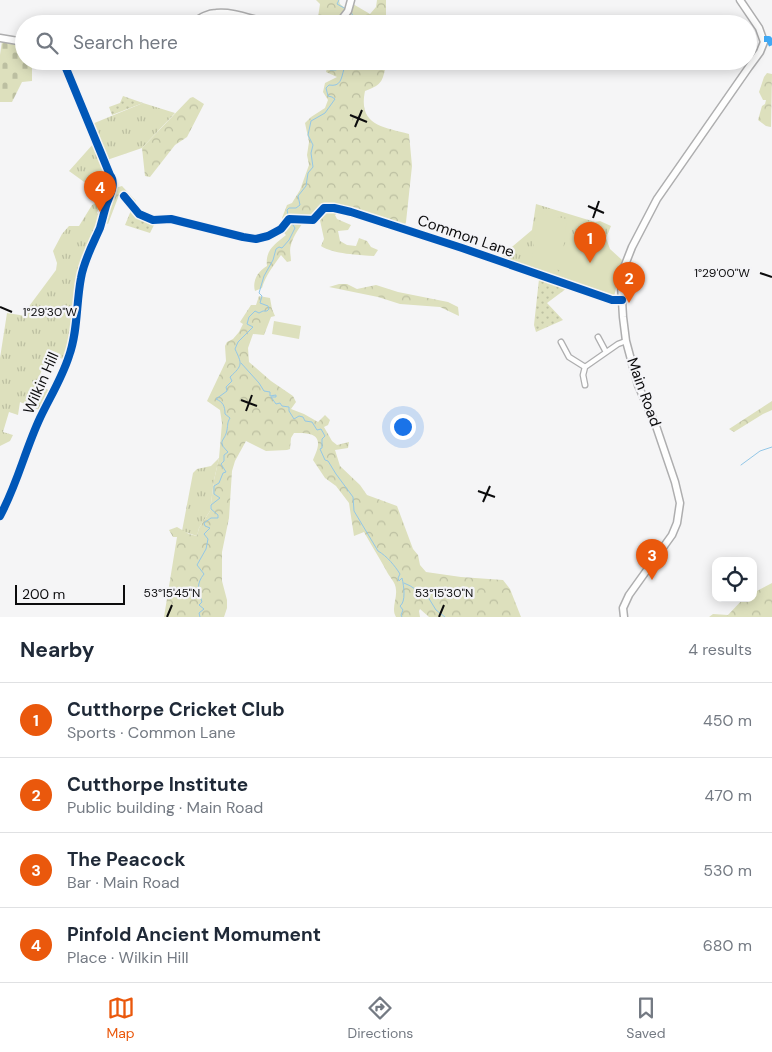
<!DOCTYPE html>
<meta charset="utf-8">
<style>
:root{--surface:#fff;--page:#f2f2f3;--text:#1f2937;--muted:#747a83;--line:#e0e1e3;--accent:#ea580c}
body{margin:0;font-family:"DM Sans",sans-serif;background:var(--page);color:var(--text)}
.controls{position:absolute;right:15px;bottom:15px;display:grid;overflow:hidden;border-radius:10px;box-shadow:0 2px 12px #0003}
.controls button{width:45px;height:45px;display:grid;place-items:center;padding:0;border:0;border-bottom:1px solid var(--line);background:var(--surface);color:var(--text);font:25px sans-serif}
.scale{position:absolute;left:15px;bottom:12px;width:110px;box-sizing:border-box;padding-left:5px;border:2px solid #0c0c0d;border-top:0;font-size:14px;line-height:18px;white-space:nowrap;color:#0c0c0d;-webkit-text-stroke:4px #f4f4f7;paint-order:stroke}
.you{position:absolute;left:402px;top:426px;width:18px;height:18px;margin:-12px;border:4px solid #fff;border-radius:50%;background:#1a73e8;box-shadow:0 0 0 8px #1a73e833}
.badge{display:grid;place-items:center;width:32px;height:32px;border-radius:50%;background:var(--accent);color:#fff;font-size:16px;font-weight:700}
.pin{position:absolute;translate:-50% -41px;filter:drop-shadow(0 1px 2px #0008)}
.pin::after{content:'';position:absolute;top:26px;width:18px;height:15px;background:inherit;clip-path:polygon(0 0,100% 0,50% 100%)}
.list{margin:0;padding:0;list-style:none}
h2{display:flex;justify-content:space-between;align-items:center;height:65px;margin:0;padding:0 20px;font-size:21px}
h2 small{font-size:16px;font-weight:400;color:var(--muted)}
.list li{display:grid;grid-template-columns:32px 1fr auto;gap:15px;align-items:center;box-sizing:border-box;height:75px;padding:0 20px;border-top:1px solid var(--line)}
.list b{display:block;font-size:19px;white-space:nowrap}
.list p{margin:0;font-size:16px;white-space:nowrap;color:var(--muted)}
.list em{font-size:16px;font-style:normal;color:var(--muted)}
.icon{flex:none;width:28px;height:28px;fill:none;stroke:currentColor;stroke-width:2;stroke-linecap:round;stroke-linejoin:round}
.map{position:relative;flex:none;width:772px;height:617px;overflow:hidden}
.search{position:absolute;background:var(--surface);box-shadow:0 2px 12px #0003;left:15px;right:15px;top:15px;height:55px;display:flex;align-items:center;gap:12px;box-sizing:border-box;padding:0 18px;border-radius:28px;color:var(--muted);font-size:19px}
.sheet{height:365px;background:var(--surface)}
nav{display:flex;justify-content:space-around;align-items:center;box-sizing:border-box;height:70px;border-top:1px solid var(--line);background:var(--surface);font-size:14px;color:var(--muted)}
nav a{display:grid;justify-items:center;gap:2px}
nav .on{color:var(--accent)}
.map>svg:first-child{display:block}
.grass{fill:url(#grass-tufts)}
.forest{fill:url(#forest-crowns)}
.cemetery{fill:url(#cemetery-stones)}
.garden{fill:url(#garden-dots)}
.pitch{fill:#dde0bd}
.lines{fill:none;stroke-linecap:round;stroke-linejoin:round}
.stream{stroke:#93c7e7;stroke-width:1}
.minor-casing{stroke:#aeaeaf;stroke-width:7}
.secondary-casing{stroke:#aeaeaf;stroke-width:9}
.minor{stroke:#fefefe;stroke-width:4.5}
.secondary{stroke:#fefefe;stroke-width:6}
.quiet{stroke:#3fa9f5;stroke-width:6;stroke-dasharray:12 6;stroke-linecap:butt}
.cycleway-casing{stroke:#f4f4f7;stroke-width:11}
.cycleway{stroke:#0057b8;stroke-width:8}
.ticks{fill:none;stroke:#0c0c0d;stroke-width:2}
.labels{text-anchor:middle;stroke-width:4.5;stroke-linejoin:round;paint-order:stroke}
.street-label{font-size:15px;fill:#0c0c0d;stroke:#f4f4f7}
.ticks-label{font-size:12px;text-anchor:middle;fill:#0c0c0d;stroke:#f4f4f7;stroke-width:4.5;stroke-linejoin:round;paint-order:stroke}
</style>
<div class="map">
<svg width="772" height="617" viewBox="0 0 772 617">
<defs>
<pattern id="grass-tufts" width="24" height="20" patternUnits="userSpaceOnUse" patternTransform="scale(1.25)"><rect width="24" height="20" fill="#dde0bd"/><path d="M3 7l-1-3M5 7V3M7 7l1-3M15 17l-1-3M17 17v-4M19 17l1-3" fill="none" stroke="#bcbfa1"/></pattern>
<pattern id="forest-crowns" width="20" height="18" patternUnits="userSpaceOnUse" patternTransform="scale(1.25)"><rect width="20" height="18" fill="#dde0bd"/><path d="M2 6a3 3 0 1 1 6 0M12 15a3 3 0 1 1 6 0" fill="none" stroke="#bcbfa1"/></pattern>
<pattern id="cemetery-stones" width="16" height="16" patternUnits="userSpaceOnUse" patternTransform="scale(1.25)"><rect width="16" height="16" fill="#dde0bd"/><path d="M2 7V4a2 2 0 0 1 4 0v3zM10 15v-3a2 2 0 0 1 4 0v3z" fill="#bcbfa1"/></pattern>
<pattern id="garden-dots" width="8" height="8" patternUnits="userSpaceOnUse" patternTransform="scale(1.25)"><rect width="8" height="8" fill="#dde0bd"/><path d="M2 2h.1M6 6h.1" fill="none" stroke="#bcbfa1" stroke-width="1.8" stroke-linecap="round"/></pattern>
</defs>
<rect width="100%" height="100%" fill="#f5f5f6"/>
<path class="grass" d="M143 103 175 113 142 148 107 160 92 124Z
M94 143 108 175 112 179 103 202V199L97 194 98 192 69 171Z
M99 201 102 210H98L97 213 100 215 76 284 72 340 63 359 48 354 36 385 51 391 42 411 20 402 18 415 9 412 3 432 13 435 10 441 0 446V358L7 313 26 316 30 305 56 270 57 263 53 251 62 234 69 226H79L92 205Z
M536 204 595 222 600 221 611 226 606 238 610 249 622 260 614 297 499 258 532 230Z
M219 458 214 480 210 511 199 528 197 536 182 531 193 473 197 469 211 466Z"/>
<path class="forest" d="M316 0H339L340 4 346 9C339 18 330 24 317 24L320 4Z
M377 0H386V24H345L353 4 370 14 376 7Z
M329 61H387C382 81 384 84 365 91 358 125 382 127 409 134L412 166 406 222 402 232 364 221V214L342 209 335 215 337 219 351 225 348 230 338 231 340 241 347 245 356 246 359 238 367 241 371 247 378 250 374 256C359 255 333 254 321 246L324 239 318 211C306 215 294 234 291 245 289 250 291 256 291 261L287 262 281 255C274 265 265 276 262 288L255 291C252 281 258 271 267 266 265 250 275 244 286 235L282 231 285 225 282 218 287 205 292 203 300 190 309 165 307 155 309 142 305 123 311 117 325 108 328 100 323 92 325 83 337 77 326 72Z
M767 73 772 74 771 127 766 126 758 120 762 106 765 104 766 100H763L759 92 764 77Z
M193 97 204 104 187 137 175 145 150 177 145 176 142 148 190 98Z
M122 186 136 201 132 208 119 195 108 224 104 222 115 188Z
M339 284H347L357 289 376 285 398 292 448 302 458 307 459 316 440 307 400 304 378 297 329 287Z
M259 296 270 298 272 309 275 316 271 317 264 335 253 334 248 348 249 362 271 381 293 396 296 402 291 409 304 414 318 422 325 415 330 420 328 425 324 427 332 441 337 445 349 442 348 448 335 450 340 466 360 485 367 495 397 506 413 549 418 555 420 565 426 572 461 577 503 580 510 589 521 617H429L420 609 419 611 420 617H396C391 609 397 599 396 590 396 582 389 577 386 570 379 557 371 545 364 532L354 536 349 503 336 486 325 478 313 460C315 455 318 449 318 444 319 432 302 433 294 433L291 438 290 449 287 450 266 451 246 441 235 461 232 471 229 518 222 552V581L227 600V608L224 617H164L177 537H173L169 530 177 527 189 534 197 536 199 528 210 511 214 480 219 458 222 423 220 410 207 401 226 361 225 346 227 342 233 339 239 332 243 324 240 322 251 305H256Z
M772 401V410L763 414 734 432 729 429Z
M772 583V617H709L713 614 728 615 744 598H753V593Z"/>
<path class="cemetery" d="M2 41 24 45V61H32V81L22 82 12 102H0V55Z"/>
<path class="garden" d="M123 96 143 103 112 115 109 107 120 103Z
M132 208 137 216 155 223 150 233 125 225Z
M539 279 567 288 547 303 563 320 536 332 534 325Z"/>
<path class="pitch" d="M538 213 567 219 563 249C564 246 565 242 568 239 576 229 595 230 603 239 607 243 607 249 610 253 614 258 618 260 619 266 615 275 615 285 608 292H602L567 280 560 271V266L559 270 531 265Z
M274 321 301 326 299 339 272 334Z"/>
<g class="lines">
<path class="stream" d="M339 0 337 4 346 9
M350 10 353 16 357 17 361 24
M241 363 259 383 264 391 270 392V396L276 395V397H271L276 404 280 403 282 406 289 407V411L294 419 299 416 303 417 305 421 312 422 317 430 321 429 325 436 322 439V448L320 449 325 460 328 461 336 474 353 497 354 511 378 551C387 556 395 566 400 574L398 578 399 581 402 578C404 586 406 602 400 606L403 610 401 615 402 617
M741 465 760 451 772 447
M404 583C413 586 419 593 428 597L436 610 445 617
M200 617 199 613 204 609 199 605 202 602C198 590 196 584 204 574L197 565 206 549 208 539 204 534 210 528 205 526 204 523 211 518H218V515L211 509V505L220 498 214 494V486L219 483 223 473 226 472 221 464 224 461V455L228 452C216 440 225 442 227 430 228 425 227 423 230 418L225 414C225 406 223 402 216 399L227 391 226 387 232 381 230 377C243 365 242 364 235 349L238 342 253 327 247 324 249 317 255 311 259 313 263 311H267L269 309 268 306 260 303 262 296 259 293 264 276 273 260 276 249 279 247 282 248 289 240 295 228 289 219 287 210 289 208H296L300 205 298 196 306 186 308 173 313 167 311 153 313 145 308 135 311 121 325 113 335 99 332 97 328 96 326 88 329 85C341 87 341 79 344 69L340 67 336 70H330L332 61"/>
<g class="minor-casing">
<path id="minor" d="M313 220 324 208H334L351 212 462 248 612 300H622
M598 337 606 352
M561 342 569 357 585 367
M585 385 583 375 585 367 618 344 626 341
M0 516C17 485 25 450 40 418 50 397 62 378 69 356 78 331 76 304 81 278 84 260 93 244 100 228 102 221 104 213 106 206 109 196 117 184 110 175L63 61"/>
</g>
<g class="secondary-casing">
<path id="secondary" d="M191 24C199 19 207 13 216 13 235 11 255 21 274 24
M338 24 348 11 351 0
M0 38 24 42
M624 617 623 608 629 595 672 535 677 523 680 503 675 482 656 426 638 385 633 367 626 341 623 317 621 284 623 270 632 247 657 199 749 67 760 52 764 42 759 28 740 0"/>
</g>
<use href="#minor" class="minor"/>
<use href="#secondary" class="secondary"/>
<path class="quiet" d="M764 39H769L772 46"/>
<g class="cycleway-casing">
<path id="cycleway" d="M124 196 139 214 153 220 171 219 243 237 256 239 268 236 281 229 289 219 313 220 324 208H334L351 212 462 248 612 300H622
M0 516C17 485 25 450 40 418 50 397 62 378 69 356 78 331 76 304 81 278 84 260 93 244 100 228 102 221 104 213 106 206 109 196 117 184 110 175L63 61"/>
</g>
<use href="#cycleway" class="cycleway"/>
</g>
<path class="ticks" d="M350 115 367 122M355 127 362 110M588 206 604 213M593 218 599 201M760 273 772 277M0 307 12 312M241 400 257 406M246 411 252 395M478 491 495 497M483 502 490 486M167 617 172 605M439 617 444 605"/>
<g class="labels">
<g class="street-label">
<text transform="translate(466 236) rotate(19)" y="5">Common Lane</text>
<text transform="translate(41 383) rotate(-66)" y="5">Wilkin Hill</text>
<text transform="translate(644 392) rotate(70)" y="5">Main Road</text>
</g>
</g>
<g class="ticks-label">
<text x="722" y="277">1°29'00"W</text>
<text x="50" y="316">1°29'30"W</text>
<text x="172" y="597">53°15'45"N</text>
<text x="444" y="597">53°15'30"N</text>
</g>
</svg>
<div class="controls">
<button><svg class="icon" aria-label="locate" viewBox="0 0 24 24"><circle cx="12" cy="12" r="6"/><path d="M12 2v4M12 18v4M2 12h4M18 12h4"/></svg></button>
</div>
<div class="scale">200 m</div>
<div class="you"></div>
<div class="pin badge" style="left:590px;top:263px">1</div>
<div class="pin badge" style="left:629px;top:303px">2</div>
<div class="pin badge" style="left:652px;top:580px">3</div>
<div class="pin badge" style="left:100px;top:212px">4</div>
<div class="search"><svg class="icon" aria-label="search" viewBox="0 0 24 24"><circle cx="10" cy="10" r="6"/><path d="M15 15l6 6"/></svg>Search here</div>
</div>
<section class="sheet">
<h2>Nearby<small>4 results</small></h2>
<ul class="list">
<li><span class="badge">1</span><div><b>Cutthorpe Cricket Club</b><p>Sports · Common Lane</p></div><em>450 m</em></li>
<li><span class="badge">2</span><div><b>Cutthorpe Institute</b><p>Public building · Main Road</p></div><em>470 m</em></li>
<li><span class="badge">3</span><div><b>The Peacock</b><p>Bar · Main Road</p></div><em>530 m</em></li>
<li><span class="badge">4</span><div><b>Pinfold Ancient Momument</b><p>Place · Wilkin Hill</p></div><em>680 m</em></li>
</ul>
</section>
<nav>
<a class="on"><svg class="icon" aria-label="map" viewBox="0 0 24 24"><path d="M3 6l6-2 6 2 6-2v14l-6 2-6-2-6 2zM9 4v14M15 6v14"/></svg>Map</a>
<a><svg class="icon" aria-label="directions" viewBox="0 0 24 24"><path d="M12 3l9 9-9 9-9-9zM9 14v-3h6M13 9l2 2-2 2"/></svg>Directions</a>
<a><svg class="icon" aria-label="saved" viewBox="0 0 24 24"><path d="M7 4h10v16l-5-4-5 4z"/></svg>Saved</a>
</nav>
